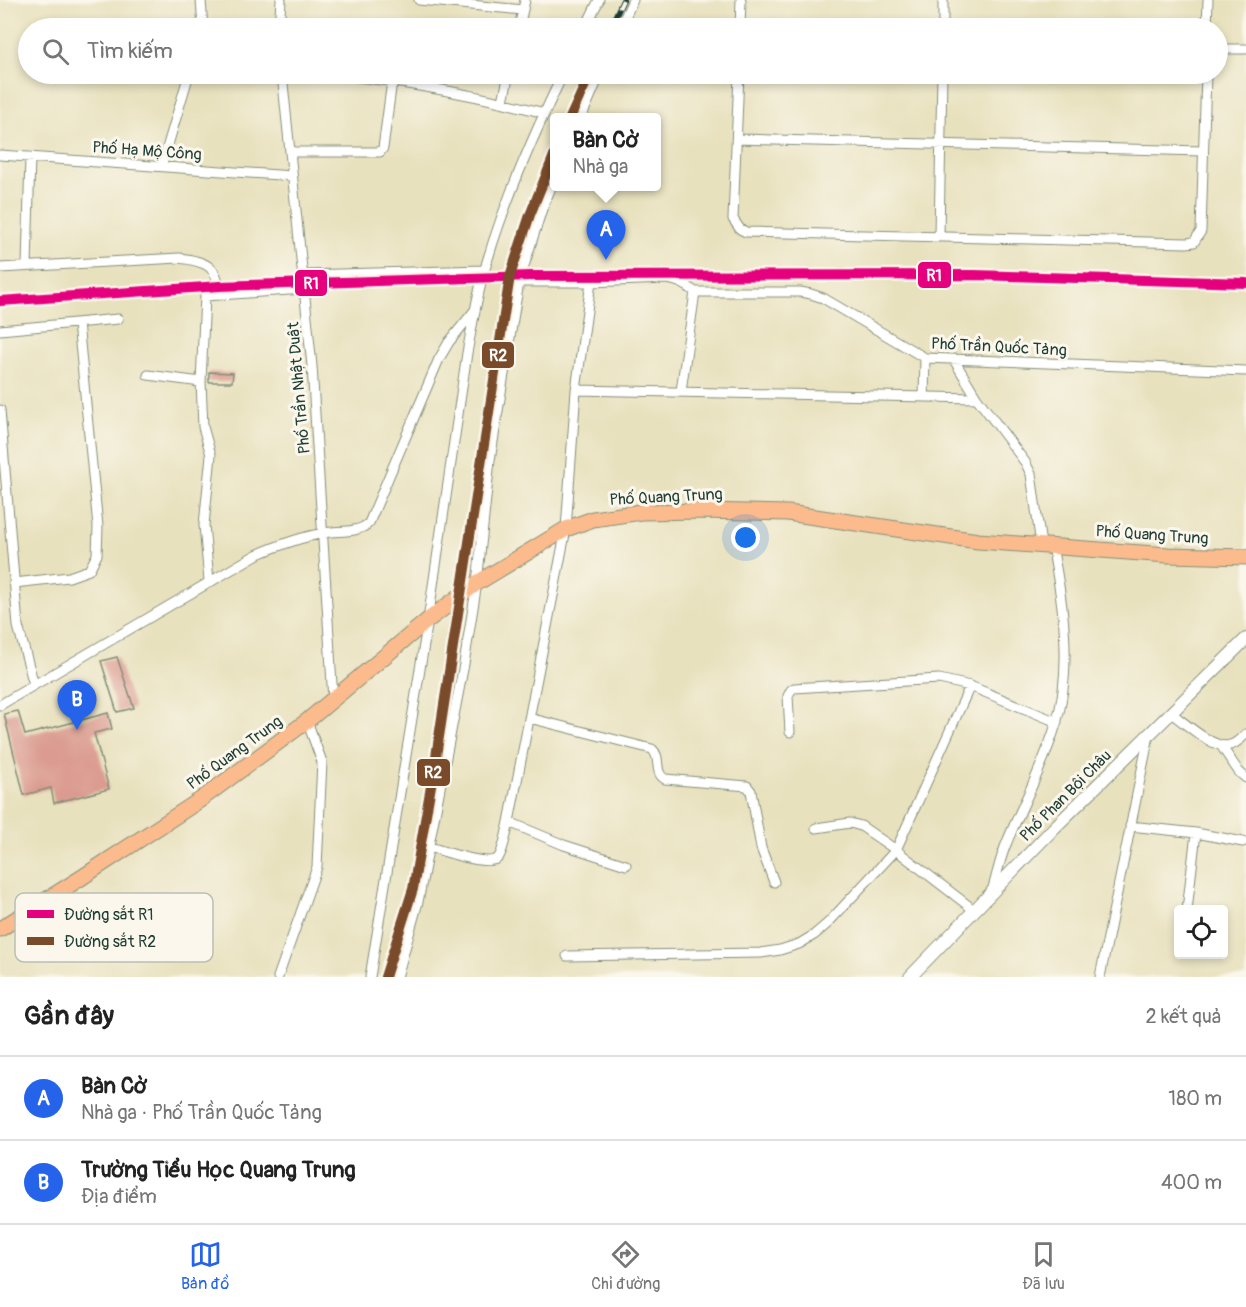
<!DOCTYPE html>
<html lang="vi">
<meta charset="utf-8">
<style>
:root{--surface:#fff;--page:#f2f2f2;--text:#222;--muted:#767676;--line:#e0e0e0;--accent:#2563eb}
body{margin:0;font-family:Pangolin,sans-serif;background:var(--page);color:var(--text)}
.controls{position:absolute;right:18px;bottom:18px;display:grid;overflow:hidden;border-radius:6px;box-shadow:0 3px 9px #0003}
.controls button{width:54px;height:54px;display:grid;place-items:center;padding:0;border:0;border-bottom:2px solid var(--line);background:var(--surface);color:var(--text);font:30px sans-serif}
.you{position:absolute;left:746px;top:538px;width:21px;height:21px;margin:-15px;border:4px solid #fff;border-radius:50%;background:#1a73e8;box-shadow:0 0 0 9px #1a73e833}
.badge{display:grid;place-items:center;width:39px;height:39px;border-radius:50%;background:var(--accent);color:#fff;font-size:20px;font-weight:700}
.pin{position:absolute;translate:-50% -50px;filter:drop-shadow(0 2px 3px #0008)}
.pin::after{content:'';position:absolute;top:32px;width:21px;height:18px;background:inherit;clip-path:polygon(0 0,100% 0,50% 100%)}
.popup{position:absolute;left:550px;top:113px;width:111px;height:78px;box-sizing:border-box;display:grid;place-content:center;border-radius:6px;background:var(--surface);filter:drop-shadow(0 2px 4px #0005);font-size:20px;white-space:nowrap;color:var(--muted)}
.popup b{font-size:22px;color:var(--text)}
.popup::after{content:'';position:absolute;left:50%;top:100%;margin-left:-12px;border:12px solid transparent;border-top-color:var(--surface)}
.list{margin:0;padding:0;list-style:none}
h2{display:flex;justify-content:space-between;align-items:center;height:78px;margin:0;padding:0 24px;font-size:26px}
h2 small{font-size:20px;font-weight:400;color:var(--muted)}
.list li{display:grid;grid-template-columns:39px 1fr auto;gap:18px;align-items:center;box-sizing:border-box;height:84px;padding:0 24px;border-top:2px solid var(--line)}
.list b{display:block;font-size:22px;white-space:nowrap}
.list p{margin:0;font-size:20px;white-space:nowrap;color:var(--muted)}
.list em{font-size:20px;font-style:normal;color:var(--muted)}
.icon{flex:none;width:33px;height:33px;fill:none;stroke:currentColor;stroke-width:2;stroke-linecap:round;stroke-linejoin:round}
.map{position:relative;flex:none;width:1246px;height:977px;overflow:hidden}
.search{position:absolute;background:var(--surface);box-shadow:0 3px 9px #0003;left:18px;right:18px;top:18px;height:66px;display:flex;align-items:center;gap:15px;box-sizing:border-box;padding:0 21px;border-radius:33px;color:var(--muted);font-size:22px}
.sheet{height:246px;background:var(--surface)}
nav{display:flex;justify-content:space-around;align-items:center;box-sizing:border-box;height:84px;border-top:2px solid var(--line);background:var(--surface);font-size:16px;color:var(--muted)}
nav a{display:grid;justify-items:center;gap:3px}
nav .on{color:var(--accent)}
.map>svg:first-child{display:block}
.building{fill:#db9b90}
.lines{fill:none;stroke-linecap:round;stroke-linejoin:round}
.minor-casing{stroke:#848f79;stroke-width:11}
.tertiary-casing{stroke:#848f79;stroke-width:14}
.primary-casing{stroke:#848f79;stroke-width:17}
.minor{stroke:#fff;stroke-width:9}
.tertiary{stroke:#fff;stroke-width:12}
.primary{stroke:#fbbb8d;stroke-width:15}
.rail-casing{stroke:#1f3d34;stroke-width:6}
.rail{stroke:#fbf7ec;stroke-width:4;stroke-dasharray:11;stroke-linecap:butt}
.rail-1-casing{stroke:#fbf7ec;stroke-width:15}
.rail-2-casing{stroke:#fbf7ec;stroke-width:15}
.rail-1{stroke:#e5007d;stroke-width:10}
.rail-2{stroke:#7a4b2a;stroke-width:10}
.labels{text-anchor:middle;stroke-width:6;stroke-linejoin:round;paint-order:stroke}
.street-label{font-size:16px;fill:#1f3d34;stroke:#fbf7ec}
.key{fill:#fbf7ec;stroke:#b9bfb5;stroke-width:1.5}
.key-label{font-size:16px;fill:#1f3d34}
.line-badge{stroke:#fbf7ec;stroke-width:2}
.badge-label{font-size:16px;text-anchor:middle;font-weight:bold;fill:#fff}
</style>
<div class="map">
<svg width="1246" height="977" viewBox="0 0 1246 977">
<rect width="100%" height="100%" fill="#fbf7ec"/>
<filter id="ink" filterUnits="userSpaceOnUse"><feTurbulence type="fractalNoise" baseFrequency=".0167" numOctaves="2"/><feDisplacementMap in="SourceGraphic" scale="12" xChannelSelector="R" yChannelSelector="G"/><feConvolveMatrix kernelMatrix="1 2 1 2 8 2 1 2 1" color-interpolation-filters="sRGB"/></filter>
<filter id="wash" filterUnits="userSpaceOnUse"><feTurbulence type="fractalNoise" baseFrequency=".008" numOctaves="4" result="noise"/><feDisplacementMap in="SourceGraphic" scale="24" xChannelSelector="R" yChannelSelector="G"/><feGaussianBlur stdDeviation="1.35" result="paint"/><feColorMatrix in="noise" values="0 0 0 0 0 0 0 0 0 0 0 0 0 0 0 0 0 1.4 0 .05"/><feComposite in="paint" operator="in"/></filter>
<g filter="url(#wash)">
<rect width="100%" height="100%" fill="#e8e1be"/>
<g id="blocks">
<path class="building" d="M209 372 233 373 232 382H209Z
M117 657 134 708 117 712 101 661Z
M18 711 25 735 108 713 112 729 94 733 109 789 54 803 51 788 24 795 4 714Z"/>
</g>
</g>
<g filter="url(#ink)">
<use href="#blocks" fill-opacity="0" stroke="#848f79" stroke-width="1.5"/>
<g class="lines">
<g class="minor-casing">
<path id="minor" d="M201 0 203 28
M419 0 523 10
M279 28 281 0
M519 28 525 0
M585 28 599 0
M620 28 633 0
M740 28 741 0
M943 28V0
M1207 28 1208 0
M1218 49H1246
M282 74 312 366 333 700
M333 74C404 82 475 94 544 113
M739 74 733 219 740 229 746 232 1187 243 1194 242 1201 231 1206 74
M503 101 509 74
M581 118 600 74
M737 139 1203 151
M290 152H380L383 148 392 81
M0 155 292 176
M162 165 189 74
M939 235 942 74
M27 266 30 157
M0 268 179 258C205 261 219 266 220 295
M303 275 485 270
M519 282H591L666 279C678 280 686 284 695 292H800L811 294 823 298 925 358 1246 371
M0 330 118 319
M954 360 977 398 1025 462 1031 474 1041 545
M148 375 201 382
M576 390 977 398
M681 391 695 292
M924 397 925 358
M0 410 18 626 34 685
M209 581 204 525 211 455 203 427 201 382 205 296 304 289
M14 583 69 577 89 570 97 555 98 526 78 323
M0 705 256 555C277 546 301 537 324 533 339 530 357 534 369 523L439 359 449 342 475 310
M1171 713C1184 722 1215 751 1230 745 1236 744 1241 738 1246 734
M529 718 652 749C662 757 653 772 665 779L747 786 751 791 761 848 774 882
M790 732 788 696 791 690 794 688 939 679 970 686 1057 722
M1222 747 1239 772 1246 778
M509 822 564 845 626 865
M1130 826 1196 833 1187 910
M816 828 850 823 861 826 896 850 974 910
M1196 833 1243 842
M430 847C443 851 488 867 498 858 503 853 507 830 509 822L566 529 576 390 591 282
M992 891C997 875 1000 858 1007 842 1023 803 1044 765 1056 724 1073 667 1063 602 1052 546
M567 956 761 953 780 950 799 944 814 935 827 924 896 850 970 686
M278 977 317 867 322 762 307 721
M370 977 428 620 467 353C472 327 476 301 483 276 502 206 532 138 563 74
M397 977 418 902 464 664 477 583 490 460 519 282 542 209 555 178
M1100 977 1149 735"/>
</g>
<g class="tertiary-casing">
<path id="tertiary" d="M910 977 1054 828 1246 639"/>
</g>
<g class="primary-casing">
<path id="primary" d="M0 929 81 878 200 800 307 721 428 620 477 583 566 529 593 519 641 512 701 511 788 513 978 541 1168 555 1246 557"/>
</g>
<use href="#minor" class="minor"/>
<use href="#tertiary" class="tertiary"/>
<use href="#primary" class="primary"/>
<g class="rail-casing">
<path id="rail" d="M610 28 623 0
M570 118 590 74
M385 977 413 889 435 763 510 276 530 215 555 153"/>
</g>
<use href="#rail" class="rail"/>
<g class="rail-1-casing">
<path id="rail-1" d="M0 301 220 286 529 276 974 275 1246 283"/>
</g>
<g class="rail-2-casing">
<path id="rail-2" d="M570 118 590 74
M385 977 413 889 435 763 510 276 530 215 555 153"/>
</g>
<use href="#rail-1" class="rail-1"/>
<use href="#rail-2" class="rail-2"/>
</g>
</g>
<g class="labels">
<g class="street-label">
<text transform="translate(147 150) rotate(4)" y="6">Phố Hạ Mộ Công</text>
<text transform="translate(999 346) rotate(3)" y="6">Phố Trần Quốc Tảng</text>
<text transform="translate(298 388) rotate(-95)" y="6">Phố Trần Nhật Duật</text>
<text transform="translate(666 496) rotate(-3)" y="6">Phố Quang Trung</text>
<text transform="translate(1152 534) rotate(4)" y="6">Phố Quang Trung</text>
<text transform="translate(234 752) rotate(-36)" y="6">Phố Quang Trung</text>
<text transform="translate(1065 795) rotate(-45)" y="6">Phố Phan Bội Châu</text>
</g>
</g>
<rect x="15" y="893" width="198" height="69" rx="9" class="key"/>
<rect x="27" y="910" width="27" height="8" fill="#e5007d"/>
<rect x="27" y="937" width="27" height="8" fill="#7a4b2a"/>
<g class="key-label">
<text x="64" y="920">Đường sắt R1</text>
<text x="64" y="947">Đường sắt R2</text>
</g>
<g class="line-badge">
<rect x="917" y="261" width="35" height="28" rx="6" fill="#e5007d"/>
<rect x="294" y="269" width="34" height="28" rx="6" fill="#e5007d"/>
<rect x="481" y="341" width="34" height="28" rx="6" fill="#7a4b2a"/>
<rect x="416" y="758" width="35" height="29" rx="6" fill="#7a4b2a"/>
</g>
<g class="badge-label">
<text x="934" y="281">R1</text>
<text x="311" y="289">R1</text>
<text x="498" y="361">R2</text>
<text x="433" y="778">R2</text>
</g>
</svg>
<div class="controls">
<button><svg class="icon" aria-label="locate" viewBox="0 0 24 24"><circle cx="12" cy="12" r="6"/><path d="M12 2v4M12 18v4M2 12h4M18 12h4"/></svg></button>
</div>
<div class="you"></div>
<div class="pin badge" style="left:606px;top:260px">A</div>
<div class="popup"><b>Bàn Cờ</b>Nhà ga</div>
<div class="pin badge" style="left:77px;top:730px">B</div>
<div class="search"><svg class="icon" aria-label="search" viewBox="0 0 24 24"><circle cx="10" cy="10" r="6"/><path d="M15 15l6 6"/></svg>Tìm kiếm</div>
</div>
<section class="sheet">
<h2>Gần đây<small>2 kết quả</small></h2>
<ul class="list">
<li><span class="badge">A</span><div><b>Bàn Cờ</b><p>Nhà ga · Phố Trần Quốc Tảng</p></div><em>180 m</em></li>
<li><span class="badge">B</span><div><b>Trường Tiểu Học Quang Trung</b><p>Địa điểm</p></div><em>400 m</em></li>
</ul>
</section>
<nav>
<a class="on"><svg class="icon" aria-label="map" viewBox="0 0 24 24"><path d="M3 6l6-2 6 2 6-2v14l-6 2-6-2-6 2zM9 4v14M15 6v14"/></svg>Bản đồ</a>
<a><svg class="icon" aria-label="directions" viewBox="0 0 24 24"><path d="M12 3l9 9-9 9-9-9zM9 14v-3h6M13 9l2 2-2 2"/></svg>Chỉ đường</a>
<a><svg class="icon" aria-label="saved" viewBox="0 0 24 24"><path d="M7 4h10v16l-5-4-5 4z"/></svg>Đã lưu</a>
</nav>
